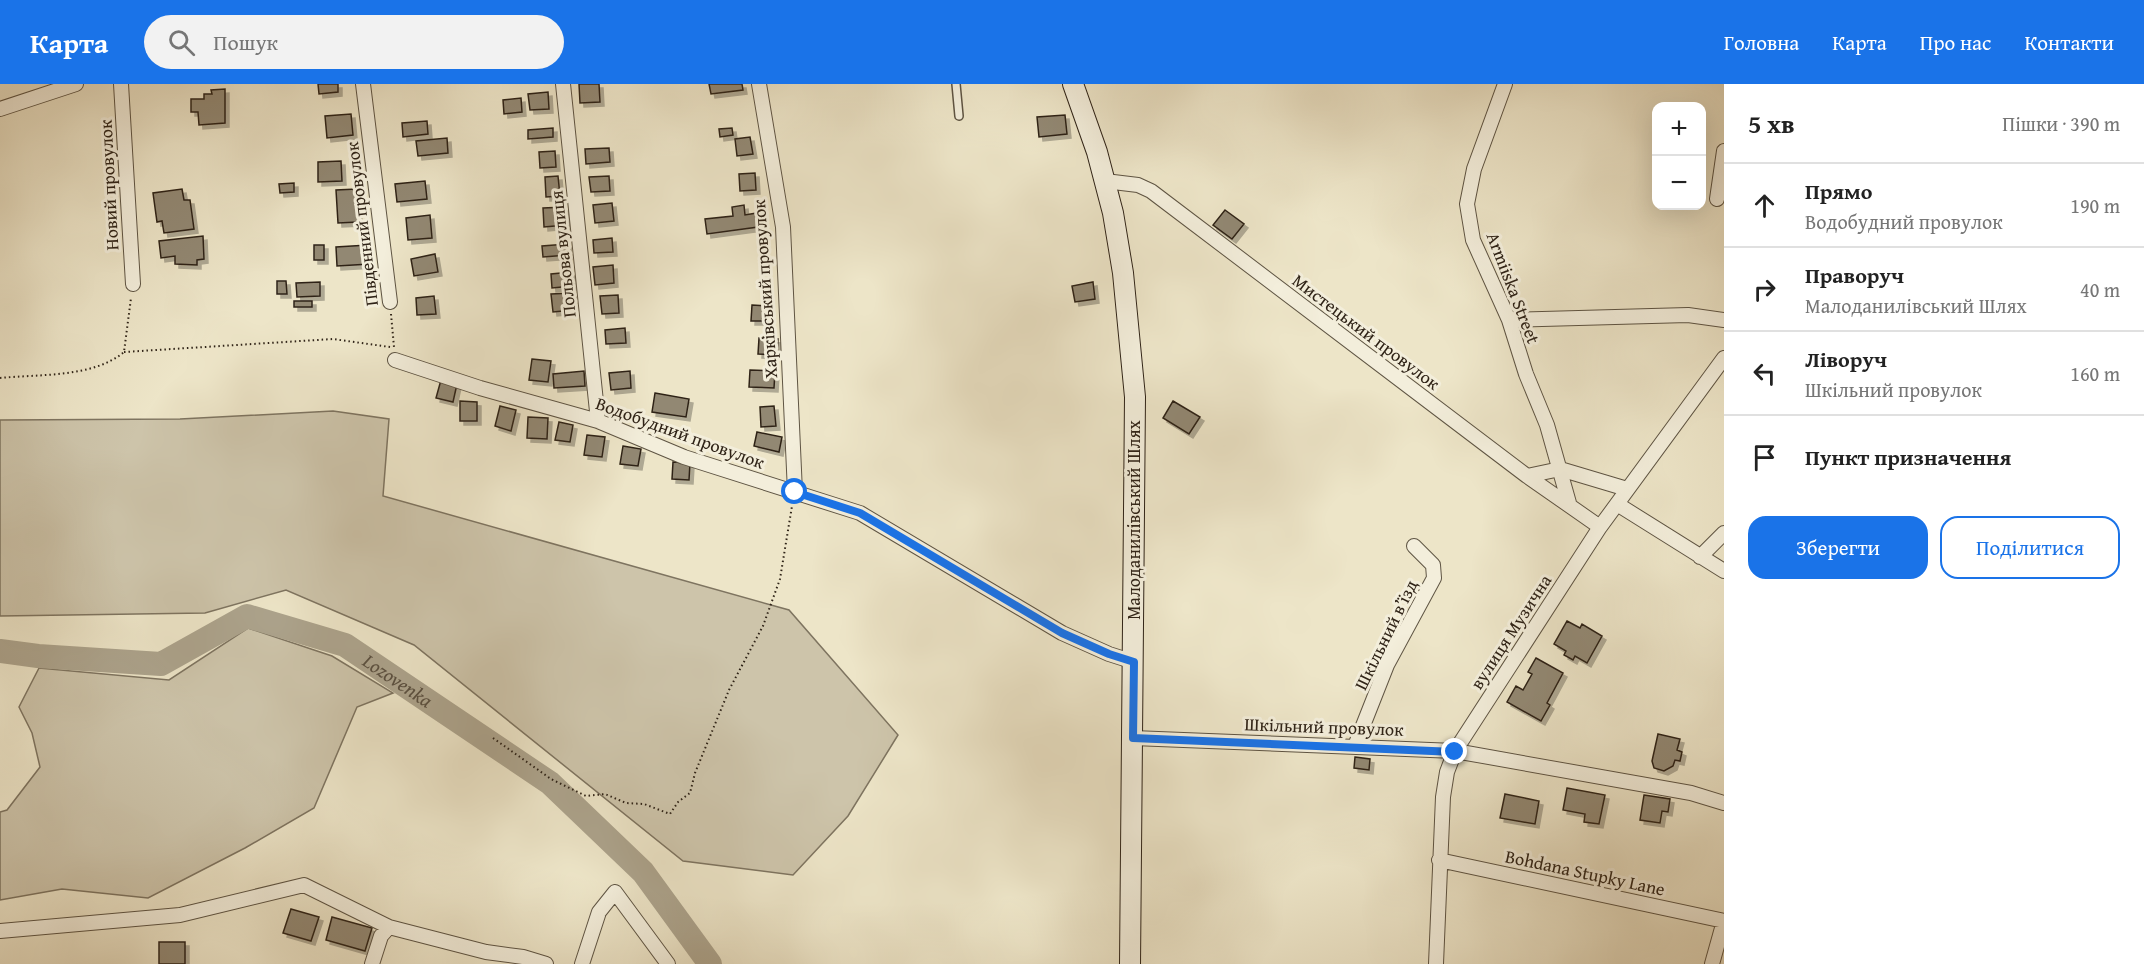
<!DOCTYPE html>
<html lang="uk">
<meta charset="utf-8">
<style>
:root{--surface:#fff;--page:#f2f2f2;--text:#222;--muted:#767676;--line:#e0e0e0;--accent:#1a73e8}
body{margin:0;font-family:"Gentium Book Plus",serif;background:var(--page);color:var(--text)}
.controls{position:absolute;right:18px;top:18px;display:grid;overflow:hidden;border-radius:12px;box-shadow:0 6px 24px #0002}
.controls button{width:54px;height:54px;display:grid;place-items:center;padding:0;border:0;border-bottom:2px solid var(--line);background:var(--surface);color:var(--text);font:30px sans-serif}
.stop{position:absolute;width:18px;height:18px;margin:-14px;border:4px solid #1a73e8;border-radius:50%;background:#fff}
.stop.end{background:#1a73e8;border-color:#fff;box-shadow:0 2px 6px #0008}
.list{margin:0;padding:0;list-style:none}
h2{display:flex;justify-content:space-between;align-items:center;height:78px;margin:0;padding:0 24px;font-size:26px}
h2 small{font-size:20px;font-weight:400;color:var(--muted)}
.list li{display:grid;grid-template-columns:39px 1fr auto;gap:18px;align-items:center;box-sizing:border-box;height:84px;padding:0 24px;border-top:2px solid var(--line)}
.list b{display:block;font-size:22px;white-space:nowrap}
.list p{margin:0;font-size:20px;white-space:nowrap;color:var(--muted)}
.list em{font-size:20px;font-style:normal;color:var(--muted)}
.actions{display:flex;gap:12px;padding:18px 24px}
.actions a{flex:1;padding:14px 0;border:2px solid var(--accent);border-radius:18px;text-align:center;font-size:21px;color:var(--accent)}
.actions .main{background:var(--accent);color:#fff}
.icon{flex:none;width:33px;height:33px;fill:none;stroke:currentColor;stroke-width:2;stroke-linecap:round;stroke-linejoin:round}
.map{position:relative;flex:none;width:1724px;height:880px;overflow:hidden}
header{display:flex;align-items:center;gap:36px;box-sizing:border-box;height:84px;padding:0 30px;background:var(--accent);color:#fff}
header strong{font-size:28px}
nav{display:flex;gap:33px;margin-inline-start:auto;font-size:21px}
.search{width:420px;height:54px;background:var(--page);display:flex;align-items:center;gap:15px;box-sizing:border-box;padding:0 21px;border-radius:33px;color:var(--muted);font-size:22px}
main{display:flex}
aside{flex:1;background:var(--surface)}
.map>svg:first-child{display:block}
.green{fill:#cdc4aa;stroke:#7e7460;stroke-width:1.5}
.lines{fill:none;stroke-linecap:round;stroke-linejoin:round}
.river{stroke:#aca38c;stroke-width:24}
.building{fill:#928873;stroke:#2f2317;stroke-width:1.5;filter:url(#shadow)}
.service-casing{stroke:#5e5443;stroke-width:10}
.minor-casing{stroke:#5e5443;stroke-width:16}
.secondary-casing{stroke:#2f2317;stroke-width:22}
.path{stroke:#2f2317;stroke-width:2;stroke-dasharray:1.5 3;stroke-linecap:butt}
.service{stroke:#f3eedb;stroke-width:7}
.minor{stroke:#f3eedb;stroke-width:14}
.secondary{stroke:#f3eedb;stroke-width:20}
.route{stroke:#1a73e8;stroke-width:8}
.labels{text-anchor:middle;stroke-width:6;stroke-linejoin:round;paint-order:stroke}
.street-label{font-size:18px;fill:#2f2317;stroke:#f3eedb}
.water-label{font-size:20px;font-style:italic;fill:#5b5040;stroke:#f3eedb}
</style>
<header>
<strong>Карта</strong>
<div class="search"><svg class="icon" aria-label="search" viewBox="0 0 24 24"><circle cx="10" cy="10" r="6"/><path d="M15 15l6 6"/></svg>Пошук</div>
<nav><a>Головна</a><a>Карта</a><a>Про нас</a><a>Контакти</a></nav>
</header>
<main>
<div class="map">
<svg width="1724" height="880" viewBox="0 0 1724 880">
<defs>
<filter id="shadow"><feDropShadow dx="4" dy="4" stdDeviation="0" flood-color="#0004"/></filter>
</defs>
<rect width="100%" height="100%" fill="#ede5c8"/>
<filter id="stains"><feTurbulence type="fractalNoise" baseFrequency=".00333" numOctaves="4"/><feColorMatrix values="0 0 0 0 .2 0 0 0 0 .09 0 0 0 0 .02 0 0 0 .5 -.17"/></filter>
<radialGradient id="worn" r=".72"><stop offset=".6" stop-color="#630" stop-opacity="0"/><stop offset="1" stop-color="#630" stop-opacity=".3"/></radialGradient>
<path class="green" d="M333 327 389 335 383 412 789 526 898 651 848 732 793 791 683 777 414 561 286 506 205 529 0 532V336L180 335Z
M248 544 332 572 393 609 357 623 314 724 245 764 148 814 62 805 0 816V728L7 726 40 683 32 649 19 623 39 584 169 596Z"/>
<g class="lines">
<path class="river" id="s1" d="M0 567 38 572 161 580 247 532 345 561 550 699 643 788 710 880"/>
</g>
<path class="building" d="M318 0H338V8L319 10Z
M579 0H599L600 18 580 19Z
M709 0H742L743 6 711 10Z
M225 5V39L199 41 198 28H191V15H204V10H212L211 6Z
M548 8 549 25 530 26 528 10Z
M521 14 522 28 504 30 503 16Z
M351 30 353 51 327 54 325 32Z
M1065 31 1067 50 1039 53 1037 33Z
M427 37 428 50 403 53 402 39Z
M553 44V53L528 55V46Z
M732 44 733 51 720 53 719 45Z
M750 53 753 70 737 72 735 55Z
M447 54 448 69 418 72 416 57Z
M609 64 610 78 586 80 585 65Z
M555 67 556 83 540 84 539 68Z
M341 77 342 97 318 98V78Z
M755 89 756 106 740 107 739 90Z
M558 92 560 112 546 113 545 93Z
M609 92 610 107 591 108 589 93Z
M425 97 427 115 397 118 395 100Z
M294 99V108L280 109 279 100Z
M182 105 184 116H190L194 145 164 149 162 137 157 138 153 109Z
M357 105 358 138 338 139 336 106Z
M612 119 614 137 595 139 593 121Z
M744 121 745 131 757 129 758 143 707 150 705 135 733 132 732 123Z
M565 123 566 141 544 143 543 124Z
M1225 126 1244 140 1232 155 1213 141Z
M430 131 432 154 408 156 406 134Z
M203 152 204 175 197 176V181L175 180V172L161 174 159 157Z
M612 154 613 168 594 169 593 156Z
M567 160 568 171 543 173 542 162Z
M314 161H324V176H314Z
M368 161 370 180 337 182 336 163Z
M435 170 438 188 414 192 411 175Z
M613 181 614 199 595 201 593 183Z
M571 188 572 202 552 204 551 190Z
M277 197H286L287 210H277Z
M320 198V212L297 213 296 199Z
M1093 198 1095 215 1075 218 1072 202Z
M572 209 573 226 553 228 551 210Z
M618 211 619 229 602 230 600 212Z
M434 212 436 230 417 231 416 214Z
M294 217H312V223H294Z
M752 221 768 222V237H751Z
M625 244 626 259 606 260 605 246Z
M759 254 778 255 777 271 758 270Z
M532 275 551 277 548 298 529 296Z
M750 286 775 287 774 304 749 303Z
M584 287 585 302 554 304 553 290Z
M630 287 631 304 611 306 609 289Z
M441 296 457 300 453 318 436 314Z
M655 309 689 315 686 333 652 328Z
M460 317 477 318V337H460Z
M1173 317 1200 333 1189 350 1163 334Z
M500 322 516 326 511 347 495 342Z
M774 322 776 342 761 343 760 323Z
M528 333 548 334 547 355 527 354Z
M559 338 573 341 570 358 555 356Z
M757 348 782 353 779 368 754 362Z
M587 351 605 353 602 373 584 371Z
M623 362 641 365 638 382 620 380Z
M673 378 690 379 689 396 672 395Z
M1567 537 1580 544 1582 540 1602 552 1587 579 1575 572 1573 576 1564 571 1566 567 1554 560Z
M1536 574 1563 589 1547 619 1550 621 1541 637 1507 618 1516 602 1523 606 1532 590 1528 588Z
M1658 650 1680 655 1677 666 1682 668 1680 677 1675 676 1673 682 1664 687 1654 684 1652 677Z
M1355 673 1370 675 1369 686 1354 684Z
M1567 704 1605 711 1599 740 1584 738 1585 730 1563 726Z
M1505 710 1539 717 1535 740 1500 734Z
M1644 711 1670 715 1668 728 1662 727 1660 739 1640 736Z
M291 825 319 833 311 857 283 849Z
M332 833 372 844 365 867 326 856Z
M159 858H185V880H159Z"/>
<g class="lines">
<g class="service-casing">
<path id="service" d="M956 0 959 32"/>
</g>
<g class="minor-casing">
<path id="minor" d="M121 0 133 200
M363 0 390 218
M563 0 598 337
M759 0 783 143 795 408
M1505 0 1474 85 1467 120 1473 156 1509 236 1526 290 1547 341 1569 419
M0 25 76 0
M1105 97 1138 101 1151 107 1527 392 1600 443
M1717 115 1724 67
M1509 236 1688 231 1724 236
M395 276 480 304 598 337 684 373 860 429 1062 549 1109 570 1134 578
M1527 392 1560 385 1627 405
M1617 420 1724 487
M1700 473 1724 449
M1133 654 1455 667 1691 709 1724 719
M1355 662 1387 581 1434 494 1433 481 1414 462
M1439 776 1724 837
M0 847 180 831 304 801 389 843 486 868 523 873 546 880
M372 880 381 852 389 843
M582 880 599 828 615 808 668 880
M1436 880 1443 713 1447 688 1455 667 1600 443 1724 274
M1712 880 1724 837"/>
</g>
<g class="secondary-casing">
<path id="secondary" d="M1073 0 1097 68 1113 129 1123 189 1135 313 1130 880"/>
</g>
<path class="path" d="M391 230 394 263
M124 268 333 255 390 263
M0 294C39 290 93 294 124 268L131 214
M493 654 551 695 586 712 605 710 626 719 644 720 670 730 678 718 690 709 695 689 729 606 763 542 780 495 792 422"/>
<use href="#service" class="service"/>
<use href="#minor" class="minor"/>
<use href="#secondary" class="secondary"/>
</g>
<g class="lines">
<path class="route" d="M795 408 860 429 1062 549 1109 570 1134 578 1133 654 1455 668"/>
</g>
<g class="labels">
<g class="street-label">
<text transform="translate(109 101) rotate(-93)" y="6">Новий провулок</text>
<text transform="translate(362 140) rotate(-97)" y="6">Південний провулок</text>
<text transform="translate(563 170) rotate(-96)" y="6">Польова вулиця</text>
<text transform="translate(1513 204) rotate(69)" y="6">Armiiska Street</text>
<text transform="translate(765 205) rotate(-94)" y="6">Харківський провулок</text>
<text transform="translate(1366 248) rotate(37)" y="6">Мистецький провулок</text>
<text transform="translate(680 349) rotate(20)" y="6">Водобудний провулок</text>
<text transform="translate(1134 436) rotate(-90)" y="6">Малоданилівський Шлях</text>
<text transform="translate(1511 548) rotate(-57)" y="6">вулиця Музична</text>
<text transform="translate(1386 551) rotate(-64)" y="6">Шкільний в’їзд</text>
<text transform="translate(1324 643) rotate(2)" y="6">Шкільний провулок</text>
<text transform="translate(1585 789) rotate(12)" y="6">Bohdana Stupky Lane</text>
</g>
<g class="water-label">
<text dy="7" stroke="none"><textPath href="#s1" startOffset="426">Lozovenka</textPath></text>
</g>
</g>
<rect width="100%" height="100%" filter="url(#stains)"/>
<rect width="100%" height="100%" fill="url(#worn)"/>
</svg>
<div class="controls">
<button>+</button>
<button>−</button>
</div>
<div class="stop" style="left:795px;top:408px"></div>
<div class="stop end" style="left:1455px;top:668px"></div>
</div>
<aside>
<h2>5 хв<small>Пішки · 390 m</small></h2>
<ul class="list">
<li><svg class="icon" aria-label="ahead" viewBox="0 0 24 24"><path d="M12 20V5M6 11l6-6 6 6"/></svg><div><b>Прямо</b><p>Водобудний провулок</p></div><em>190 m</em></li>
<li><svg class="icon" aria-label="right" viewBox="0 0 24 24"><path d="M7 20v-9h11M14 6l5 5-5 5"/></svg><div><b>Праворуч</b><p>Малоданилівський Шлях</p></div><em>40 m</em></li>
<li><svg class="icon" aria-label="left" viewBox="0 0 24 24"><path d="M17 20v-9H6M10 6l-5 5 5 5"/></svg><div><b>Ліворуч</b><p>Шкільний провулок</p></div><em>160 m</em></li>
<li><svg class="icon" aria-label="arrive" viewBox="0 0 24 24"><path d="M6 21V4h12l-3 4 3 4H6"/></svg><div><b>Пункт призначення</b></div></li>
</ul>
<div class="actions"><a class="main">Зберегти</a><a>Поділитися</a></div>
</aside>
</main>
